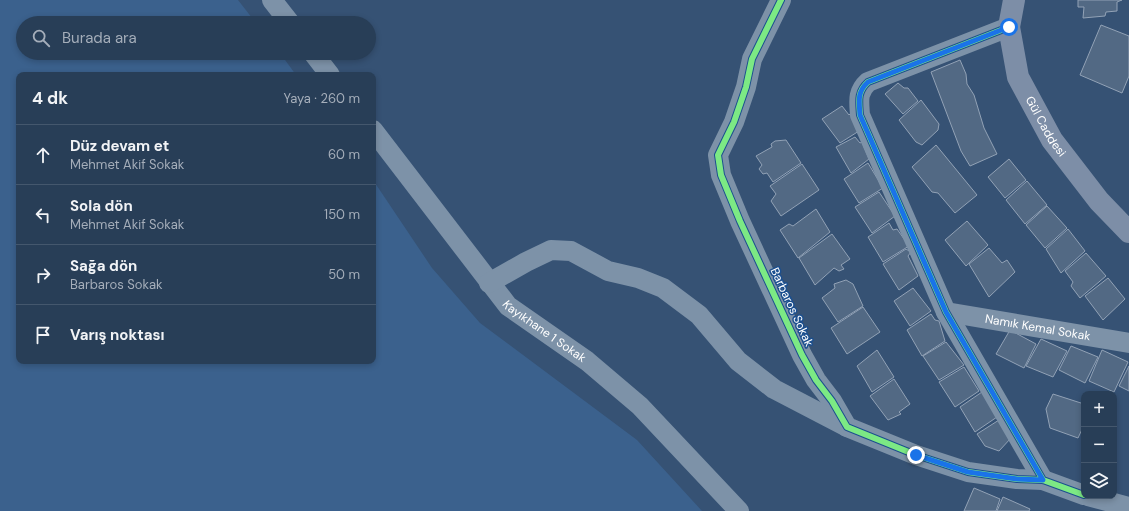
<!DOCTYPE html>
<html lang="tr">
<meta charset="utf-8">
<style>
:root{--surface:#283e57;--page:#344961;--text:#f1f3f6;--muted:#a5aeba;--line:#44576d}
body{margin:0;font-family:"DM Sans",sans-serif;background:var(--page);color:var(--text)}
.controls{position:absolute;right:12px;bottom:12px;display:grid;overflow:hidden;border-radius:8px;box-shadow:0 2px 6px #0003}
.controls button{width:36px;height:36px;display:grid;place-items:center;padding:0;border:0;border-bottom:1px solid var(--line);background:var(--surface);color:var(--text);font:20px sans-serif}
.stop{position:absolute;width:12px;height:12px;margin:-9px;border:3px solid #1a73e8;border-radius:50%;background:#fff}
.stop.end{background:#1a73e8;border-color:#fff;box-shadow:0 1px 4px #0008}
.list{margin:0;padding:0;list-style:none}
h2{display:flex;justify-content:space-between;align-items:center;height:52px;margin:0;padding:0 16px;font-size:17px}
h2 small{font-size:13px;font-weight:400;color:var(--muted)}
.list li{display:grid;grid-template-columns:26px 1fr auto;gap:12px;align-items:center;box-sizing:border-box;height:60px;padding:0 16px;border-top:1px solid var(--line)}
.list b{display:block;font-size:15px;white-space:nowrap}
.list p{margin:0;font-size:13px;white-space:nowrap;color:var(--muted)}
.list em{font-size:13px;font-style:normal;color:var(--muted)}
.icon{flex:none;width:22px;height:22px;fill:none;stroke:currentColor;stroke-width:2;stroke-linecap:round;stroke-linejoin:round}
.map{position:relative;flex:none;width:1129px;height:511px;overflow:hidden}
.search{position:absolute;background:var(--surface);box-shadow:0 2px 6px #0003;left:16px;top:16px;width:360px;height:44px;display:flex;align-items:center;gap:10px;box-sizing:border-box;padding:0 14px;border-radius:22px;color:var(--muted);font-size:15px}
.panel{position:absolute;background:var(--surface);box-shadow:0 2px 6px #0003;left:16px;top:72px;width:360px;height:292px;border-radius:8px}
.map>svg:first-child{display:block}
.water{fill:#3b618d}
.building{fill:#526984;stroke:#92a2b6}
.lines{fill:none;stroke-linecap:round;stroke-linejoin:round}
.minor{stroke:#7d92a8;stroke-width:20}
.major{stroke:#7d8ea7;stroke-width:22}
.cycleway-casing{stroke:#1b4f8f;stroke-width:8}
.cycleway{stroke:#7ce984;stroke-width:6}
.route{stroke:#1a73e8;stroke-width:5}
.labels{text-anchor:middle;stroke-width:3;stroke-linejoin:round;paint-order:stroke}
.street-label{font-size:12px;fill:#fff;stroke:#1b4f8f}
</style>
<div class="map">
<svg width="1129" height="511" viewBox="0 0 1129 511">
<rect width="100%" height="100%" fill="#365274"/>
<path class="water" d="M0 0H238L256 23H23V53H280L296 75H19V361H373V180L432 268 480 323 637 440 702 511H0Z"/>
<path class="building" d="M1078 0H1122L1117 2V11L1106 12 1105 16 1083 18 1084 7H1078Z
M1101 25 1129 36V76L1122 93 1080 75Z
M960 60 966 74 967 84 974 95 984 128 997 154 970 166 961 151 931 72Z
M898 83 904 88H908L918 101 903 114 885 94Z
M921 100 939 124 938 130 922 145 916 142 899 120Z
M842 106 849 115 851 113 859 131 840 143 822 119Z
M855 137 860 143 862 142 869 159 851 173 836 147Z
M786 140 801 163 773 182 767 173 763 174 759 169 762 165 756 156 772 147 771 144 775 141Z
M936 145 977 195 955 213 938 193 932 192 912 167Z
M1009 159 1026 180 1005 198 988 177Z
M868 163 883 188 859 203 844 179Z
M802 164 819 190 781 216 771 201 776 194 770 186Z
M1027 181 1047 205 1025 224 1006 200Z
M879 192 895 216 872 233 855 207Z
M1047 206 1067 228 1045 248 1026 225Z
M816 209 830 232 798 258 780 230 789 224 793 226Z
M967 221 988 245 966 266 945 240Z
M889 223 893 230 897 229 909 246 883 262 868 237Z
M1068 229 1085 251 1061 273 1046 249Z
M832 234 850 259 841 265 844 269 839 271 834 268 815 285 799 258Z
M989 248 1002 263 1007 260 1015 272 989 297 969 264Z
M906 249 911 252 908 256 918 276 899 290 883 264Z
M1086 253 1106 276 1080 298 1071 286 1073 282 1065 271Z
M1108 278 1125 299 1103 320 1085 296Z
M846 280 853 284 863 306 838 322 822 298 835 288 834 284Z
M913 288 931 311 910 326 894 301Z
M863 307 880 332 847 354 831 328Z
M931 314 935 320 939 321 945 341 922 356 907 330Z
M1010 330 1036 344 1024 368 996 354Z
M1041 339 1067 351 1053 377 1026 366Z
M946 342 964 365 939 380 923 356Z
M1071 346 1098 357 1085 383 1059 370Z
M877 350 894 377 872 392 857 366Z
M1102 350 1128 362 1114 392 1089 381Z
M1129 366V391L1119 386Z
M964 367 979 391 955 407 939 382Z
M894 379 910 404 899 412 901 414 888 420 870 396Z
M982 392 997 417 975 432 960 407Z
M1053 394 1084 404V425L1078 438 1050 428 1046 409Z
M999 420 1011 438 999 451 985 446 977 434Z
M974 488 1000 499 996 511H964Z
M1003 497 1030 509 1029 511H997Z"/>
<g class="lines">
<g class="minor">
<path d="M272 0 290 23"/>
<path d="M781 0 752 59 746 87 734 122 718 155 721 175 740 221 802 355 816 380 832 401 847 427 916 455 968 472 1017 479 1043 480 1084 495"/>
<path d="M1009 27 868 82C857 92 859 101 860 115L946 312 1043 480"/>
<path d="M313 53 330 75"/>
<path id="s1" d="M373 130 508 306 587 361 640 406 739 511"/>
<path d="M489 283 526 262 551 250 571 251 608 271 638 278 663 288 699 315 738 361 774 389 847 427"/>
<path id="s2" d="M946 312 1129 343"/>
<path d="M1088 496 1129 507"/>
</g>
<path class="major" id="s3" d="M1014 0 1009 27 1018 77 1052 140 1099 201 1129 232"/>
<g class="cycleway-casing">
<path id="cycleway" d="M781 0 752 59 746 87 734 122 718 155 721 175 740 221 802 355 816 380 832 401 847 427 916 455 968 472 1017 479 1043 480 1084 495
M1009 27 868 82C857 92 859 101 860 115L946 312 1043 480"/>
</g>
<use href="#cycleway" class="cycleway"/>
</g>
<g class="lines">
<path class="route" d="M916 455 968 472 1017 479 1043 480 946 312 860 115C859 101 857 92 868 82L1009 27"/>
</g>
<g class="labels">
<g class="street-label">
<text dy="4" stroke="none"><textPath href="#s3" startOffset="135">Gül Caddesi</textPath></text>
<text transform="translate(792 307) rotate(65)" y="4">Barbaros Sokak</text>
<text dy="4" stroke="none"><textPath href="#s2" startOffset="93">Namık Kemal Sokak</textPath></text>
<text dy="4" stroke="none"><textPath href="#s1" startOffset="266">Kayıkhane 1 Sokak</textPath></text>
</g>
</g>
</svg>
<div class="controls">
<button>+</button>
<button>−</button>
<button><svg class="icon" aria-label="layers" viewBox="0 0 24 24"><path d="M12 4l9 5-9 5-9-5zM3 14l9 5 9-5"/></svg></button>
</div>
<div class="stop" style="left:1009px;top:27px"></div>
<div class="stop end" style="left:916px;top:455px"></div>
<div class="search"><svg class="icon" aria-label="search" viewBox="0 0 24 24"><circle cx="10" cy="10" r="6"/><path d="M15 15l6 6"/></svg>Burada ara</div>
<section class="panel">
<h2>4 dk<small>Yaya · 260 m</small></h2>
<ul class="list">
<li><svg class="icon" aria-label="ahead" viewBox="0 0 24 24"><path d="M12 20V5M6 11l6-6 6 6"/></svg><div><b>Düz devam et</b><p>Mehmet Akif Sokak</p></div><em>60 m</em></li>
<li><svg class="icon" aria-label="left" viewBox="0 0 24 24"><path d="M17 20v-9H6M10 6l-5 5 5 5"/></svg><div><b>Sola dön</b><p>Mehmet Akif Sokak</p></div><em>150 m</em></li>
<li><svg class="icon" aria-label="right" viewBox="0 0 24 24"><path d="M7 20v-9h11M14 6l5 5-5 5"/></svg><div><b>Sağa dön</b><p>Barbaros Sokak</p></div><em>50 m</em></li>
<li><svg class="icon" aria-label="arrive" viewBox="0 0 24 24"><path d="M6 21V4h12l-3 4 3 4H6"/></svg><div><b>Varış noktası</b></div></li>
</ul>
</section>
</div>
